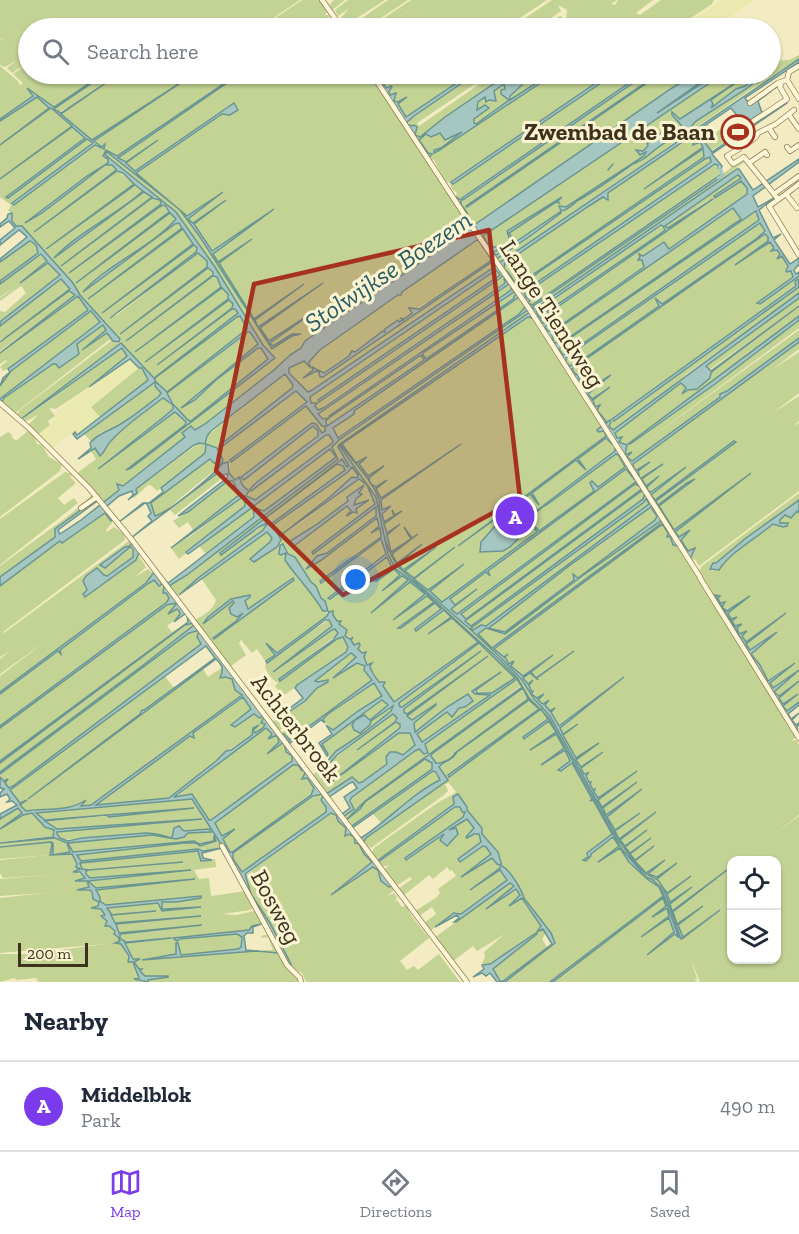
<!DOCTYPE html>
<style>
:root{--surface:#fff;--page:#f6f6f7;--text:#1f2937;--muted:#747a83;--line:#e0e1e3;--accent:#7c3aed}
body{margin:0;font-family:"Zilla Slab",serif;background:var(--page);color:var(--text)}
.controls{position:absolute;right:18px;bottom:18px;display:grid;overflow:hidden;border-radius:12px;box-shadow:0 2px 4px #0004}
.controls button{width:54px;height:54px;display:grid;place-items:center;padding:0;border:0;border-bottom:2px solid var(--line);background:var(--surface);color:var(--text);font:30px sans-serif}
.scale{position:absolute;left:18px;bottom:15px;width:70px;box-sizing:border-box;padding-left:6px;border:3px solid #3e311d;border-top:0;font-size:16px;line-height:21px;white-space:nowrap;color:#3e311d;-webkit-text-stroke:4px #faf4d3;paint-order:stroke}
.you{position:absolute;left:356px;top:580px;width:21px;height:21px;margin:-15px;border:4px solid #fff;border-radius:50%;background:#1a73e8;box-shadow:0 0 0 9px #1a73e833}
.badge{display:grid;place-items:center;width:39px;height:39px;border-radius:50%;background:var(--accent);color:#fff;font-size:20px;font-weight:700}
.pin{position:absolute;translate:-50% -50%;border:3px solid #fff;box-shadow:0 2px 6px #0006}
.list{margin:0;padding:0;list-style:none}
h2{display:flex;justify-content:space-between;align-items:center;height:78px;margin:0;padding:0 24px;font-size:26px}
h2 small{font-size:20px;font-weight:400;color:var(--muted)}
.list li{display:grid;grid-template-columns:39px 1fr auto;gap:18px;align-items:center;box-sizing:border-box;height:90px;padding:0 24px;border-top:2px solid var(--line)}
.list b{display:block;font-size:22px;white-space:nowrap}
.list p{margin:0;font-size:20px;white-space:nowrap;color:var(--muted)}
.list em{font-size:20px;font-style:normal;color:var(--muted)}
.icon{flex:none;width:33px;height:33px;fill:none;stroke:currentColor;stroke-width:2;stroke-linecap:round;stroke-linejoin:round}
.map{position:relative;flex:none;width:799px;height:982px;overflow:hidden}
.search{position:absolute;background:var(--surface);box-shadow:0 2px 4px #0004;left:18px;right:18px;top:18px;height:66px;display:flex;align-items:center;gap:15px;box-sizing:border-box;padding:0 21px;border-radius:33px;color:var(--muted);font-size:22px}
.sheet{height:168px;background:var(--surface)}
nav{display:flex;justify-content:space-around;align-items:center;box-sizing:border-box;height:84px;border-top:2px solid var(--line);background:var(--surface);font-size:16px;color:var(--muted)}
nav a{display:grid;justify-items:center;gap:3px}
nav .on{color:var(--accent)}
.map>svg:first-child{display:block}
.farmland{fill:#eae9af}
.green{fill:#c3d394;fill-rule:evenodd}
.water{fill:#a5c6c1;stroke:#6a9591;stroke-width:1.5;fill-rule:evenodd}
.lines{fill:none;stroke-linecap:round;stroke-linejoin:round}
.stream{stroke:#6a9591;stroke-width:1.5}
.canal{stroke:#a5c6c1;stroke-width:3}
.minor-casing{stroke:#907d57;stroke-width:6}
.minor{stroke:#fdf7d7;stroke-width:4.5}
.marked{fill:#a7311f;fill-opacity:0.2;stroke:#a7311f;stroke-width:4.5;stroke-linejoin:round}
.labels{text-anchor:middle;stroke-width:6;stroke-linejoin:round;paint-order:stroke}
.poi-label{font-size:24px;font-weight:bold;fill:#3e311d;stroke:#faf4d3;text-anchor:end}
.street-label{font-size:24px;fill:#3e311d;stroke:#faf4d3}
.water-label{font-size:26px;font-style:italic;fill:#2a5b60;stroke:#faf4d3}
</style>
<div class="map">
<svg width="799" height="982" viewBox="0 0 799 982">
<rect width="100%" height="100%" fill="#f3ecc2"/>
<path class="farmland" d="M721 0H755L727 19 731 28H680Z
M130 359 139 368 91 406 100 417 77 435 75 433 68 436 52 448 37 435 50 425 58 410Z"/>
<path class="green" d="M0 0H300L258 28H28V62L12 73 7 68 17 60 5 67 0 65V41L6 36 0 40Z
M302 0H324L331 7 330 4 334 0H345L331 11 343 28H322L332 22 337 27 328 11 325 15H329L330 21 319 28H260Z
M348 0H385L346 25 340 19 349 8 338 16 335 10Z
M388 0H408L366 28H348Z
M411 0H547L505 28H383L414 7 382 28H369Z
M552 0H617L611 4 615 5 618 0H653L636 13 640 15 661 0H714L712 4 676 28H541L560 16 566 20 567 10 558 5 561 11 537 28H510Z
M799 55V59L768 78 499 263 565 361 566 358 572 353 737 237 564 356 559 349 569 340 567 338 561 342 554 343 552 335 555 331 734 208 741 219 570 337V338L739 222 758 211 759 221 742 234 761 223 764 233 662 304 656 298 659 306 582 360 765 234 768 237 769 241 736 265 770 242 774 248 771 251 777 250 780 254 777 258 782 256 788 265 786 271H790L793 276 758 303 795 279 796 286 612 419 614 421 799 287V293L791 300 685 375 668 392 681 383 686 389 682 393 688 389H697L710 378 711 373 714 370 799 307V316L628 444H630L715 384 799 320V328L633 451 799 330V338L727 391 721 394 720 397 638 458 632 461 627 457 631 452 624 456 656 505V501L736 442 654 501 651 495 683 470 651 492 648 491 647 487 656 478 646 486 642 480 660 466 641 479 638 471 650 462 637 470 634 469 633 464 799 342V349L772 370 799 352V393L773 413 799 396V421L793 426 799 423V491L699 566 695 559 692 561 704 581 699 571 702 566 799 493V500L746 538 716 563H713L710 569 712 571 719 570 725 561 771 525 774 524 783 527 787 526 788 524 780 523 781 518 785 515 791 518 796 511 799 512V702L787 711 784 705 794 697 783 704 779 698 798 682 778 696 774 692 783 682 773 688 770 683 795 662 768 681 761 665 753 656H751L799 737V741L796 737 791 741 796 740 799 744V815L775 834 799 816V982H700L691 960 698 982 695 978 696 982H553L661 899 663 898 666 906 660 911 668 908 663 895 550 982H505L555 943 551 933 524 898C522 891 510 870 503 866L498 852 482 834V828L467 810V807L458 794 453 797 454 804 378 860 372 853 374 848C395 833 415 818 436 804 443 799 451 796 456 792L449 783 445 784 448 791 444 795 371 848 363 843 366 838 448 780 439 767 450 761 457 752 451 758 437 764 431 756 432 755 522 688 529 699 479 735 529 699 539 709 448 775 450 777 541 709 548 719 524 738 549 721 554 728 549 718 529 698 522 685 431 754 428 753 425 744 517 678 514 676 515 678 492 693 475 691 500 671 472 691 475 694 491 695 422 742 417 734 447 712 452 717 459 708H464L473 702 469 694 447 707 415 732 414 723 436 705H433L412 720 407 716 483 660 407 714 404 712V709L480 652 402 707H400L399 703 479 643 513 675 474 637 478 642 397 701H393L383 686 385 682H379L375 674 370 669 372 663 367 666 364 657 366 652 362 653 358 649 359 643 354 645 351 640 352 638 345 635 347 629H343L339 624 340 621 337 622 333 615V611L329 612C328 608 298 559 293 556 292 555 290 555 289 555L285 546 280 543 281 540 273 525 348 472 352 466 358 475 357 478 352 477 330 497 282 534 296 526 360 479 367 485 376 504 312 552 314 553 376 507V516L327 553 317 556 306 569H308L377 518 379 526 372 533 380 528 381 537 320 582 321 583 382 539 386 554 329 597 330 599 388 557 376 497 339 446 338 447 349 466 347 467 341 459 329 470 338 464 343 466 345 470 272 524H268L267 518 275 511 265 518 264 516 338 459 332 447 338 440 528 310 525 307 519 314 337 438 333 428 343 421 330 427 519 297 516 294 513 298 426 359 423 353 513 292 511 286V289L504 295 329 416 330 417 421 355 424 360 336 421 327 426 328 418 323 419 317 414 509 283 504 278 505 283 497 289 318 410 315 406 316 402 311 403 309 401 311 395 496 270 500 275 318 401 499 279 503 275 497 265 312 390 308 392C301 387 291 378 288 369L304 361 310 367 309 362 313 355H317L320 351 399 295H402V292L425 276 400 290 399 288 475 237 477 239 463 249 477 240 492 259 490 261H494L477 237 478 234 497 259 502 253 561 212 513 243 511 242 508 231 511 245 496 256 493 252 497 251V247H490L483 236 723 74H759C744 86 728 96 712 108L711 100 705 104 709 107V110L685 125H683L681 120 696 110 680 119 672 112V115L681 125 682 128 668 135 662 132 651 142 648 143V146L643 151 637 150 640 155 646 151 644 156 566 207 559 206 562 212 621 174 640 160 645 159C649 153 669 139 676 138L680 132 688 130 696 121 746 89 763 75 770 74 771 71 776 68 771 67V61L789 60ZM467 278 324 376 320 377 319 372 316 371 303 378 313 370 312 367 324 373 349 356 352 351 355 352 382 331 385 333V329L398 321 399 322 404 320 412 311 413 313H416V309ZM530 313 532 318 528 317 342 444 348 450 347 452 341 444 361 429ZM582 360 572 369 575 375 588 368 578 378 581 384 593 377 583 387 586 391 612 375 588 394 592 399 604 391 593 400 595 407 600 405 597 410 605 420 606 424 611 422 609 425 611 429 613 430 648 406 615 433 617 438 622 437 619 442 627 445 624 454 565 363 567 362 571 366ZM364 485 359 493 361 494 356 499 354 506 369 500 356 509V514L353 512 348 515 351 511 347 506 294 546 291 545 290 541 316 525 348 501V497ZM654 508 661 520 582 576 505 634 486 628 488 626 505 632 574 580 573 574 578 578 655 520 657 516 652 509ZM663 522 679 546 672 545 670 536 667 537 668 533 663 525 660 526 494 649 504 657 509 654 505 657 509 664 514 661 511 665 523 676 552 655 531 672 536 678 573 651 537 679 538 680 530 673 523 678 537 698 544 694 538 699 543 704 549 701 545 705 550 711 555 708 551 712 559 726 563 724 560 727 563 734 568 731 562 735 576 759 585 753 576 760 584 774 587 773 585 776 589 782H591L590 784 593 790H595L594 792 598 798 634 772 598 800 602 807 620 795 602 808 606 815 641 789 607 816 615 831 626 823 615 832 619 839 656 812 620 840 624 846 633 840 625 847 629 853 637 848 630 854 646 873 657 865 648 875 636 864 619 841 550 716 534 699 522 680 477 635 492 648ZM750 853 741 860H776V960H732L731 868 673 913 683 937 712 916 683 938H681L663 888 658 880 664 887 669 903 672 901 670 904 673 911 731 867 732 860H740Z
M28 63V74H192L92 140 61 114 69 107 59 112 55 107 27 89 34 96 0 119V66L18 81 20 85 23 83 13 74Z
M194 74H393L382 81 452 195 456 197 455 199 471 228 305 341 301 348 290 355 274 370 205 424 195 430 192 426 182 433 185 437 123 486 117 484 119 490 102 503 76 474 96 459 91 451 95 448 101 455C107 451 106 445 111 440 126 424 145 412 163 398L173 405 172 411 97 468 175 412 186 422 185 425 128 468H131L189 425 167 393 249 332 258 344 182 407 195 400 216 380 258 348H261L268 359 206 411 270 362 272 354 263 345 215 267 176 212 104 154 103 157 108 159V163L105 164 35 215 26 224 105 165H112L116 169 115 171 87 193 117 171 134 183 124 193 137 185 143 191 55 256 81 239 145 192 152 197 99 237 152 198 159 200 161 204 69 273 161 205H165L169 209 165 216 171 213 176 219C150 248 110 264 83 291L169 228 179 223 182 228 181 231 184 230 193 242V245L197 248 196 252 110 317 117 315 199 252 207 261V268H210L213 272 211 278 217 277C221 283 227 292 229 298L225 301H231L233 304 232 308 235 309 238 313 196 346 238 316H240L247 329 167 392 156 383 155 386 161 394 159 396 121 424 101 433 91 441 84 434 155 382V378L142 367 121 343 120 339 106 322 94 311 38 244 36 246 38 253 0 281V262L28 242 34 244 36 242 14 224 12 213 8 211 11 205 0 197V145L22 129 0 144V121L37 97 68 122 72 125 71 128 74 127 93 143 14 205 95 144 104 149V146L102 147 94 141Z
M396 74H470L406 117 398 104 407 97 398 102H394L396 93 390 95 384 83Z
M475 74H490L417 123 419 126 494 74H609L452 182 453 184 614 74H642L462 197 463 200 646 74H658L466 206 660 74H695L672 88 474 225 465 209 461 205V201L456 196 457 193 452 189 450 183 445 181 434 160 431 159V154L428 153 419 140 420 138 415 135V130L408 122 414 116Z
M708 124 715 133 728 124 733 131 723 136 725 141 736 135 710 151 703 140H697L694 135Z
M690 137 694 141V145L700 142 703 147 644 189 703 149 705 156 648 197 705 159 710 157 711 162 526 290 528 291 715 164 718 165V168L724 173 743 159 746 161 677 211 533 309 532 307 720 176 532 305 528 303 530 300 525 296 526 293 519 290 520 286 648 198 518 285C511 281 510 272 504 269L505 263 589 206 603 197 607 200 609 198 608 193Z
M739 175 741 177 714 197 715 198 741 181 747 188V194L669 249 663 242 643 256 640 254V257L638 260H642L645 267 554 330 548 331 545 326 549 323 543 324 540 320 544 316 539 317 536 312 661 225 663 226 665 230 660 234 546 314 712 200 707 201 668 228 665 226Z
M40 255 47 261 25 278 48 263 60 275 0 322V311L5 312 26 293 21 286 0 301V298L16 286 0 297V284Z
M62 279 70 289 18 328 69 291 76 295 0 351V342L4 338 0 340V326Z
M78 296 88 310 9 368 3 371 0 367 7 361 6 360 0 364V353Z
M799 298V306L709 370 708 377 696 386 695 384 700 381 699 376 693 388 684 381Z
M92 311 100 322 99 324 0 399V386L11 371Z
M103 325 106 330 82 349 108 333 113 341 120 344 110 352 20 419 17 414 20 410 111 341 109 340 14 414 2 402 4 398 75 349 77 354 73 358 79 354 77 344Z
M120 348 128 356 86 389 56 409 49 408 55 416 48 421 50 425 37 435 28 425 38 415 24 422 21 419 50 400Z
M139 368H142L148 378 147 382 100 417 91 407Z
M285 374 293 385 292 388 219 446 221 448 297 391 308 402 230 460 231 462 306 406 325 426V431L323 433 316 424 312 423 241 476 244 479 314 426 318 431V436L257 482 250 489 251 490 326 435 330 436 333 442 255 500 246 497 245 506 179 559 171 548 192 535 249 492 243 486 239 477 235 480 229 473 230 464 228 462 221 464 223 460 218 449 205 443 207 436Z
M29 430 34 435 37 444 42 445 49 457 62 464 60 471 0 517V437L8 432 13 435 11 436 16 441Z
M199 443 205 445 206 451 202 456 157 491 152 486 148 485 134 498 132 497 137 493 136 489Z
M330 449 336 457 264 511 254 508V517L206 554 199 546Z
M210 459 214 463 221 465 162 513 155 516 151 503Z
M65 472 73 474 70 477 76 483 58 498 64 505 74 498 78 503 0 565V519Z
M219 472 226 475 175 515 170 510Z
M228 480 233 481 239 495 193 530 188 522 179 528 173 521 188 512Z
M86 487 93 496 91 501 81 505 82 508 97 498 59 526 55 529V537L0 577V566L72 513 92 495Z
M105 513 112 523 106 530 107 532 114 527 124 534 125 540 3 632 4 633 130 540V546L125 547 115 554 130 547 132 548 133 556 106 576 99 569 84 586 87 590 84 594 86 597 135 560 137 553 146 567 135 577 148 569 151 572 153 571 150 578 146 583 0 692V676L46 641 0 674V659L11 650 0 657V586L61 541 80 531Z
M263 517 264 519 220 554 267 523 263 530 198 578 177 596 169 586 187 575Z
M267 532 272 538 269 551 279 543V549L286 553 285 558 296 576 327 613V616L277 653 267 643 275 655 266 661 328 620 333 626 330 629 298 654 333 629 337 631 338 634 280 679V680L337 639 343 637 349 649 283 696 275 686 278 683C272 680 268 674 265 667L266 662 257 649 252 653 241 640 239 643 246 655 231 666 212 644 195 620C204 615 213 610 216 600L201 578ZM233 598H242L247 609 261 600H267L225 632 213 638 243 615V613L231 614 233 601 204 622Z
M154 580 159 585H163L169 598 167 602 0 726V694L59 651 61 654 60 650Z
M177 602 180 614 178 618 167 626 172 632 180 627 0 761V728L152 616 167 605Z
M194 623 195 625 170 645 0 772V763L185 625Z
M197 628 199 631 197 637 201 644 9 789 5 783 7 780H2L0 774 189 633 197 631Z
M351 653 356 657 342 668 333 678 357 663 364 666V671L372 680 290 740 280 733 286 730 284 728 280 730 272 722 305 701 324 681 316 682V679Z
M223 667 225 677 232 679 235 690 243 695 153 762 190 736H194L193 733 244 697 251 709 231 724 235 727 254 714 264 717 262 723H264L265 726 257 733 253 730 258 725 253 728V735L228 750 169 798 96 805 153 761 91 805 81 806 86 800C68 812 45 808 26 811L20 806 26 799 20 803 10 790 13 788 164 675 174 688 29 799 203 669 208 677Z
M373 683 382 696 358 711 333 730 323 720 326 715Z
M384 699 388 705 387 707 370 720H355L352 725 358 733C364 731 369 728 371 721L390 709 392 705 391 711 365 732 336 751 330 760 322 744C343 729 362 712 384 699Z
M393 714 397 718 395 722 358 749 396 722 400 724V728L330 783 399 733H410L415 745 403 755 387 756V765L360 783 352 777 326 794 313 776 315 773Z
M266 728 272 734 269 739 277 735 279 743 268 752 283 742 286 743 284 744 286 752 293 758 287 765 211 820H209L192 794 174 798Z
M419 749 424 754 428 755 365 801 346 819 360 809 365 802 426 759 432 763V769L360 822 433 771H435L440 780 381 823 373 814 352 828 343 817C353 811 353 810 351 799Z
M295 764 305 772 306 778 314 788 315 791 267 827 230 852 223 839 235 829 222 836 215 823Z
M316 795H323L321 800 326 807V812L243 872 233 859V853Z
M192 799 223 847 210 850 198 849 81 861 78 859 77 854 184 843H196L200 846 212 841 199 844 197 843H170L76 852H73L69 845 70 853 72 854 80 869 76 872 84 876 85 878 82 880 88 881 154 873 89 878 86 871 82 869 81 862 198 851 201 861 215 859 216 867 194 870 199 879 209 878 211 896 246 891 253 906 251 910 222 914 237 915 254 911 263 923 252 926 249 930 173 938 178 940 237 934 242 937V947L238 949 181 955 177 943 176 954 142 960 257 951 275 954 262 950H273L268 937 262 938 261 936 269 934 300 982H148V980L163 975 146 977 133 964 139 976 135 978 142 982H38L36 978 17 980 14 978 0 982V954H28L106 944 0 953V898L45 893 0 896V879L47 875 3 878 0 873V860L48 855 0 859V847L41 843 0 846V843L55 838 67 844 72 841 152 835 169 838C156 830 101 836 82 838 72 838 64 843 57 834V832L157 823 57 829 45 822 166 810 45 820 36 813ZM88 884 96 888 144 884 96 889 100 901 106 905 201 896 194 899 161 903 163 909 188 908 162 911 158 903 107 908 114 923H119L115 924 117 931 122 933 119 934 123 941 171 938 126 943 133 959H139L134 962H129C129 954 120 938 116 932 111 925 103 922 104 912L101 909H93L92 907 98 906 99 902 93 899 91 891 84 890 89 888Z
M458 806 462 812 465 811 463 817 405 859 406 860 444 834 440 838 458 835V833L449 830 468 819 474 828 466 837 479 833 481 842 458 859 460 862 483 846 486 847 491 854 461 877 492 858 501 867 485 880 500 870 508 879 461 914 456 912 430 931 424 923 436 914 432 907 419 916 415 911 437 897 440 893 438 889 456 876 452 870 450 871 447 867 433 879 429 875 403 896 398 889 412 879 410 877 396 886 384 870 389 865 381 867 378 861Z
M18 808 22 814 4 826 23 815 32 813 47 828 54 830V836L0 842V819Z
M331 813 336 815 338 821 346 828 345 835 349 834 354 837 355 843 359 844 364 854 372 862 345 885 373 867 378 869 381 881 389 887 393 886 395 889 387 896 394 893 397 897 395 902 397 900 402 907 407 905C409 917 422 927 429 938L400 961 407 970 414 966 418 970 439 954 460 982H306L302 973 290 967 291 964 251 894 244 876Z
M510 883 515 887 493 904 516 889 520 895 510 905 522 898 541 926 537 932 543 929 546 933 542 939 547 947 502 981 493 972V969L517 951 536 933 487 965 482 964 485 957 484 952 505 934 477 951 473 946 452 962 434 938Z"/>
<path class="water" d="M799 59V62L745 98 750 105 779 85 758 101 762 113 744 124 731 108 694 133 697 140H703L712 152 786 101 787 103 712 154 722 166 721 170 718 168V165L715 164 527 292 526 290 711 162 710 157 705 159 539 272 519 289 520 292 524 291 526 297 530 300 528 303 532 305 720 175 721 177 532 307 534 309 737 169H739L753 190 799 159V162L753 196 758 207 774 198 759 210 773 238 781 234 774 240 790 264 799 258V264L794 270 796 274 799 272V276L760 304 757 303 793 277 791 271 787 272 786 271 788 266 782 256 777 259 780 254 777 250 771 251 774 248 770 242 735 265 768 241V237L765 234 572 369 576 375 588 367 578 376 581 383 595 376 583 386 586 391 611 375 588 394 592 399 610 387 593 400 595 407 600 405 597 410 606 421 605 424 610 420 611 422 609 426 613 430 799 293V298L706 366 711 371 799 306 714 370 711 373 710 378 697 389 688 390 682 394 686 388 681 383 615 433 617 438 622 437 619 442 627 445 625 455 632 452 627 457 632 461 720 397V394L727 391 799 338V342L633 464 634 469 637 470 650 462 638 471 640 479 663 464 642 479 646 486 659 476 647 487 648 491 651 492 686 467 651 495 655 500 734 441 736 442 656 501 658 505 687 483 695 479 659 506 674 530 751 473 675 532 679 537 690 530 681 540 688 551 695 548 690 559 499 263ZM690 137 694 141 693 145 700 142 703 147 644 189 703 149 704 157 525 280 518 285C512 281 510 272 504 269L505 263 589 206 603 197 608 200V193ZM738 175 741 178 714 196 715 198 741 181 747 188V194L669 249 664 242 643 256 639 254 640 257 638 260H642L644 267 554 330 548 331 545 327 549 323H542L540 319 544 315 539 317 536 311 661 225 663 226 665 230 660 234 545 313 546 315 713 199 668 228 665 226ZM733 208 741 219 570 337V338L756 211 759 220 575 349 563 355 559 349 569 340 567 338 561 342 554 343 552 335 555 331ZM760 223 765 231 756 239 662 304 655 298 659 306 582 360 570 366 566 362V358L572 353Z
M103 74H105L54 109 61 113 119 74 61 114 92 140 194 74 94 141 102 147 105 144 104 149 95 145 14 205 12 203 93 143 87 139 8 198 6 197 85 138 72 127 0 179 72 126 51 108 0 145 49 108 37 97 0 121V119L33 96 27 88 54 107Z
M238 74H240L118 158 126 162 158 140 126 163 135 171 234 103 238 110 230 115 222 114 136 173 187 216 223 192 188 219 193 223 226 200 194 224 212 251 274 209 213 254 218 262 252 239 219 263 254 319 304 284 255 320 258 327 323 283 260 328 269 341 321 307 270 343 273 346 292 334H301L292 336 272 349 200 237 180 210 107 152 105 154 109 158 176 212 215 267 263 345 275 358 131 468 126 470 185 425 186 422 175 412 98 469 165 416 173 409V405L163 398C145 412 126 424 111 441 106 445 106 451 100 456L95 448 78 459 91 448 90 443C98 433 109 431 119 425 133 417 146 406 159 396L161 393 155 386 156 382 167 392 247 329 240 316 237 317 155 378V382L77 439 73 434 75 432 77 435 148 380 142 368H139L130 359 89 387 127 356 122 348 21 419 121 343 154 378 238 313 235 309H232L157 365 232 308 233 304 229 300 145 362 228 299V294L222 288 135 352 221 287 217 277 213 276 126 341 213 275V272L208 268 120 334 207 267V261L198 253 110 318 196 252 197 248 194 245 102 313 193 244 183 229 88 299 182 228 179 223 175 224 83 292C106 265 152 247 176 219L170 213 76 283 169 212 165 205 161 206 69 273 161 204 160 200 152 198 61 266 152 197 144 192 54 258C78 232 115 216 143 191L135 185 46 249 134 184 123 173 117 171 34 232 115 171 116 169 112 165H105L42 213 25 223 87 176 108 163V159L103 156 106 150 117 156ZM248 332H250L258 344 181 408 195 400 216 380 258 348H261L268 359 191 421 188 420 173 404 167 393Z
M393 74H396L384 83V85L387 88 391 86 392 87 389 91 390 95 396 93 394 101 398 102 407 97 398 104 406 117 470 74H475L414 116 406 123 378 80 382 81Z
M508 74H518L522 85 510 96V100L550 74H554L438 151 434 153V150L441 148 462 132 445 140 440 133 431 137 426 134 419 140 428 153 432 154 429 158 407 124 412 126 414 125 417 127 415 135 420 137 445 117ZM504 84 505 89 501 90V94L509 100 476 124 474 123V119L489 108 485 105 477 110 478 102 485 97 486 102 489 100 496 101 494 91Z
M609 74H614L453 184 451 182Z
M642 74H646L463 200 462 198Z
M658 74H660L467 207 466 206Z
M695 74H712L657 113 716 74H723L483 236 490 247H497V251L493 252 496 255 511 245 507 231 562 197 558 201 559 203 556 202 509 233 512 238 511 242 514 243 560 212 561 213 533 234 323 377H320L319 372 316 371 303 378 313 370 312 367 324 373 349 356 352 351 355 352 383 331 385 332V329L398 320 399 322 403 320 400 318 404 319 412 313 409 308 419 309 489 262 491 259 479 241 477 240 402 292 401 295H398L320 350 309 362 310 367 304 361 289 368V373L308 392 312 390 497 265 504 275 499 279 319 402 318 400 500 275 496 270 310 397 311 403H317L315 406 318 410 323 408 497 289 505 283 504 278 509 284 318 414 323 419 329 418 326 421 327 426 424 360 421 355 330 417 329 416 504 295 511 290V286L514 292 423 353V355L426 359 513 299 516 293 519 297 354 411V414L333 428 338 438 519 314 525 307 528 310 339 440 332 447 338 459 187 575 169 586 165 580 168 583 176 577 254 517 253 507 188 554 186 552 245 506 244 496 171 548 239 495 233 481H228L188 512 178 516 227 478 228 474 223 475 219 472 131 538 152 521 148 516 151 513 147 504 145 503 119 522 143 503H149L163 492 161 488 205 453 206 444 217 448 223 460 221 464 228 462 229 473 235 480 239 477 243 486 249 491 246 496 255 500 332 443 333 441 329 435H326L251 491 250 489 257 482 318 436V431L313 426 244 480 241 477 312 423 316 424 322 433 325 431V426H322L306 406 231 462 230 460 307 402 296 391 220 448 219 446 292 388 293 385 285 374 211 431 207 436 205 444 199 443 194 445 136 489 137 493 128 500 133 495 132 491 119 496 106 507 113 519 111 521 105 513 62 543 60 541 0 586V577L55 537V529L97 498V501L58 530 60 534 81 520 119 490 117 484 123 486 185 437 182 433 191 426 195 430 205 424 274 370 290 355 301 348 305 341 471 228 455 199 456 197 461 200V205L464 208 474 225 672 88ZM330 449 336 457 264 511 255 508 254 506ZM210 459 214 463 221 465C210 478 170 511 155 516L151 503Z
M749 74 711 100 713 104 711 108 736 89 745 86 759 74H765L746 89 696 121 688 130 680 132 676 138C666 140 653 151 645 158 642 160 637 162 633 164 616 176 598 189 579 200 573 204 567 211 561 211L559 206 566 207 644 156 646 152 640 155 636 150 643 151 648 146 647 143 651 142 662 132 668 134 682 128 681 125 672 115V112L680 119Z
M12 213V221L16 226H22L73 283 80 295 120 339 119 342 113 341 107 333 82 350 106 330 103 325 77 344 79 354 59 368 56 364H53L4 398 2 402 12 411 0 401V399L100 322 91 311 11 371 0 386 3 378 10 372 8 369 88 310 78 296 0 353 75 295 69 291 0 342 70 289 61 279 0 326V322L60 275 48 263 20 283 47 261 41 254 0 284V281L38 253 36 245 30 241 0 262V259L27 237 19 230 0 245V240L15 228 9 221 0 227V224L7 218 8 214Z
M798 279 799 287 614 421 612 419 796 286 795 281Z
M530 312 532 318 528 317 342 444 356 463 367 457 359 464 368 476 384 466 369 478 370 483 376 487 387 480 376 489 381 498 461 444 381 500 382 510 391 506 382 514 384 522 394 516 392 510 395 515 402 511 384 524 387 533 400 524 387 535 391 552 411 539 404 527 412 538 418 534 392 554 397 563 422 544 398 564 403 570 436 547 405 571 414 578 455 547 414 579 428 590 464 564 430 591 442 602 537 532 530 520 539 531 594 491 590 483 592 481 598 487 625 467 619 456 616 454 545 506 544 505 615 451V445L635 480 626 469 488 571 490 576 486 572 450 599 455 605 477 589 451 609 457 614 637 481 641 487 635 484 461 614 466 619 642 489 644 491 640 492 465 621 471 626 482 618 643 499 645 493 647 498 643 503 471 628 473 630 481 625 486 626 649 504 647 500H649L652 505 651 507 569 566 489 628 505 632 574 580 573 574 578 578 655 520 657 516 652 509 654 508 662 520 582 576 505 634 486 628 478 634 492 648 663 522 679 546 673 545 670 536 667 537 668 533 663 525 660 526 494 649 504 657 508 654 505 657 509 664 514 661 511 666 523 676 553 655 531 672 536 678 574 651 537 678 538 680 530 673 523 678 528 684 533 680 529 685 531 691H533L532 694 537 698 544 694 538 700 543 704 549 700 545 705 550 711 555 708 551 712 559 726 624 677 560 728 563 734 578 724 563 735 576 758 599 743 576 760 581 767 603 752 581 768 584 774 588 773 586 776 589 782H591L590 784 593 790 595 789 594 792 598 798 637 771 598 800 602 807 637 782 603 808 606 815 642 789 607 817 615 830 640 813 615 831 619 839 656 812 620 840 625 846 647 830 625 847 630 853 651 838 630 854 635 860 654 846 635 861 646 873 665 860 648 874 657 877 677 863 657 879 667 893 691 876 667 894 670 902 692 887 670 904 672 911 731 867 673 912 677 924 703 906 678 925 683 937 720 910 683 938 681 939 663 888 658 880 646 874 636 864 619 841 550 716 534 699 522 680 501 658 471 630 398 567C388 552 382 531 380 513 379 508 380 504 379 499 371 479 353 461 340 444Z
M799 316V320L715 384 630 444H628Z
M602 426 613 443 612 444 606 438 578 459 586 470 576 460 532 493 539 505 530 494 458 546 606 436 604 431 598 432 597 430Z
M339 445 376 497 388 554 395 568 418 586 500 660 518 679 529 698 549 718 621 848 646 877 653 880 661 888 679 938 675 934 647 955 674 932 669 918 641 937 669 916 667 908 652 917 666 906 663 898 553 982H550L663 896 659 887 647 879 629 862 620 848 598 862 619 846 613 837 591 854V856L586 861 583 860 588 857 587 853 612 834 593 800 590 801 592 799 572 763 561 771 558 770 570 761 565 750 541 765 564 748 556 734 530 750 556 732 549 721 524 739 523 737 548 719 541 709 449 777 448 775 539 709 529 700 457 752C450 763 445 760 439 767L448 780 366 838 363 843 359 836 361 838C388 821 411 794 440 780L436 772 433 771 352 828V826L432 769V763L425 759 365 802 360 809 346 820 365 801 522 687 517 679 425 744 428 753 424 754 419 749 415 751 351 798 350 801 354 809 343 817 342 814 350 808 344 797 357 788 353 782 350 783 329 797 326 794 352 777 359 783 362 782 387 764 386 757 390 752H396L403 755 415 745 410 733H399L330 783 400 728V724L396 722 357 750 395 722 397 718 393 714 337 755 330 763H326L336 751 365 732 391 711 393 706 371 721 370 725 360 733 354 730 352 725 355 720 364 715 370 720 388 705 382 700C362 714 343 729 322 744L328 754 327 756 319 743 332 734 326 725 333 730 358 711 382 696 374 683 328 714 323 719 325 723 321 720 290 743 282 735 284 734 290 740 372 680 364 670 365 666 357 663 333 678 356 657 351 653 315 681 318 682 328 680V682L317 688 305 701 283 716 281 715 303 698 295 688 297 685 346 652 348 647 343 637 337 639 280 681 279 679 333 640 338 633 335 629 332 630 273 672 332 626 329 620H325L267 663 266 661 275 655 266 643 277 653 327 616 329 612 333 611V615L337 621H341L339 624 347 630 345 636 350 639 353 637 351 640 354 645 359 643 360 645 358 649 362 653 366 652 364 657 367 665 372 663 370 666C370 670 376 678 379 682H385L383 686 394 702 478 642 452 618 428 634 451 617 444 610 416 631 415 629 441 609 435 603 401 628H398L434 602 427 596 393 620 425 594 410 582 371 613 408 580 402 576 382 591 400 575 394 569 377 581H375L392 568 387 557 330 599 328 598 386 554 381 539 321 583 320 581 381 537 380 528 371 533 379 526 377 518 320 561 306 569 317 556 327 553 376 516V507L313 554 312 552 375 504 367 485 359 479 281 535 330 497 352 477 357 478 358 475 352 467 348 472 273 525 281 540 277 547 254 562 250 559 270 542 272 538 267 532 179 595 198 578 263 530 267 524 272 523 345 470 343 466 337 464 267 517V523L259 527 221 555 220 553 342 459 347 467 349 466 338 447ZM479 643 515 678 492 693H477L476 690 501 672 472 691 475 694 490 695 422 742 417 734 447 712 452 717 459 708 465 707 473 701 468 694 447 707 415 732 414 723 436 705V704L412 720 407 716 488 656 407 714 404 712V709L481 651 402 707H400L399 703ZM523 688 528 699 455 753C452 759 441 764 436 763L431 756 432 754Z
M364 485 359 493 362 494 356 499 354 505 369 500 356 509 357 513 353 512 346 516 351 511 347 506 294 546 291 545 290 541 316 525 348 501 347 497Z
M799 500V513L797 511 791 518 785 515 780 520V523H788L787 526 783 527 773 524C757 538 730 552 719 570L710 569 713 563H716L746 538Z
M543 506V507L522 523 519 538 510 547 503 551 480 552 481 542 496 525 507 522 523 521Z
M132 542 139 552 136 560 85 597 83 594 87 590 83 581 86 576 97 568 104 575 107 576 133 557V549L130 547 105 568 100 565 125 547 130 546Z
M283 544 288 554 295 557 311 582 316 586 321 598 325 601 328 611H323C312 592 297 578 285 560L286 553 281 555 279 554 280 545Z
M154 572 162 584 159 586 154 580 149 583 60 650 61 654 58 651 0 694V692L146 583Z
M293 578 294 580 214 639 213 638 236 621 243 613 237 617 231 614 229 608 234 603 233 601 203 624 208 617 231 599 250 595V597L245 601 248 609Z
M164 585 186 613 185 614 174 622 180 614 179 611 177 609 168 614 177 603 167 605 0 728V726L167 602 169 598 166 593H163Z
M715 595 720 596 718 598 720 603 725 602 722 607 727 611 750 596 728 613 731 619 737 617 732 621 735 626 742 624 737 628 739 634 747 631 742 636 746 642 786 613 746 644 750 650 777 632 751 654 760 665 768 681 795 663 770 683 773 688 799 670 774 692 779 696 799 681 779 698 783 704 798 694 783 706 787 711 799 702V705L788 714 791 719 799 713 792 720 796 725 799 723 797 728 799 737Z
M187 615 194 623 185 625 0 763V761L188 622Z
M194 625 197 628V631L189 633 0 774V772L146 663Z
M199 631 263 716 260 718 254 714 235 727 231 725 251 709 243 697 193 733 194 738 190 736 96 805 169 798 216 761 226 751 231 750 252 735 253 728 259 725 253 730 255 733 263 728 265 724 261 723 264 717 284 742 267 754 279 742 277 735 268 739 272 734 266 728 174 797 192 794 209 820H211L292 761V756L286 752 284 743 306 770 302 771 298 765H293L215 823 222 836 235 829 223 839 230 852H232L311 795 314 788 307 778 302 779 306 771 323 794 313 796 233 853V859L242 872 326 812V807L321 800 324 794 393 886 389 887 381 881 378 870 373 867 331 895 372 862 364 854 359 844 355 843 354 837 349 834 345 836 346 828 338 821 336 815 331 813 245 874 251 894 270 923 291 964 290 967 239 872 192 799 36 813 45 820 194 808 109 817 106 815 45 821 57 829 202 819 57 832V834L60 838 68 841 82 838 146 833 157 834 172 838 174 828 179 826 184 831 209 829 211 832 188 833 184 837 176 839 152 835 68 843 73 852 194 841 199 844 214 841V835L216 841 200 846 196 843H184L77 855 81 861 198 849 203 851 222 848 202 853 203 858 212 860 201 861 198 851 80 863 82 869 89 870 183 862 89 870 86 871V874L90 878 191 870 88 881 96 888 195 879 96 890 100 897V901L106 905 201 896V898L176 902H162V909H165L201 907 162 911 158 903 107 908 112 915 156 911 111 915 115 923 201 916 116 924 119 933 202 925 120 934V938L126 942 171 938 125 943 133 959H140L134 962 139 969H142L140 971 145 976H168V977L148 980V982L134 979 139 978 133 962H128L129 956 121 944 115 943 120 941 118 937 114 934 115 931 109 926H105L107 921 101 916 105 915 101 909 91 908 98 906 99 902 93 899 92 892 90 890H77L89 887 87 881H75L85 878 80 872H73L80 869 76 867 77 864 72 854 50 855 52 844 50 842 0 847 51 842 53 843V855L70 852 67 843 55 838 0 843 53 837 54 830 45 827 32 813 23 815 0 829 22 813 18 808 0 819V814L17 805 12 801 7 802 10 799 7 794 0 797V793L4 789 0 788V777L4 781 8 779 5 783 9 788 13 786 201 644 197 637ZM206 646 215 658 144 710H142L140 714 28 799 216 659C223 666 224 669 220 678L225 677 232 679 235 690 242 695 91 805 81 806 86 800C68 812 46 808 26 811L20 805 27 800 20 803 10 790 13 788Z
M458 794 467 807V810L482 828V834L498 852 502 866C510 870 522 890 524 898L551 933 555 943 505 982H497L490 973 486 976 482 973 473 977 484 969 482 965 490 964 536 933 537 934 493 969 500 981H503L552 944 543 929 537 932 541 926 522 898 509 906 520 895 516 889 486 909 514 886 510 883 456 922H454L459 918 457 915 435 927 454 913 461 914 507 880 500 870 470 890 500 868V865L497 864 492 858 461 877 491 854 486 847 483 846 460 862 458 859 481 842 479 834H474L467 838 466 837 474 828 467 819 449 830 456 828 458 834 447 846 440 840 444 834 406 860 405 858 463 817 465 812H462L460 807H455L378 862 377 861 454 804 453 797Z
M261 924 253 927V933H247L244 936 246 950 278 953 257 951 142 960 176 954V943H178L181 955 238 949 241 947 242 937 237 934 180 939 177 941 173 938 249 930 252 926Z"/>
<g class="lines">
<path class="stream" d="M608 170 613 164"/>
<path class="canal" d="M718 178 723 175 719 167"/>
<g class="minor-casing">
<path id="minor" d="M322 0 342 28
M799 66 789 72 787 80 799 99
M372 74 475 231 530 310 700 577
M750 103 778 83 787 80
M789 115 799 129
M743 128 787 99 780 87 781 83
M769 128 775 137
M787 147 790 151 799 145
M749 163 765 152 767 155
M774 194 799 176
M786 194 799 184
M778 199 744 157 733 164 727 156 739 149 740 145 747 144 756 137 758 133 776 124 794 110
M797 208 786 194 769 206 799 255
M0 403 30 429 89 488 132 540 467 982
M81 508 97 497
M700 578 799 738
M222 846 287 965 300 978 301 982"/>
</g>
<use href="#minor" class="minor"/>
</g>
<path class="marked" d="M489 230 520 498 343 595 216 471 254 284Z"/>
<defs>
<g id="stadium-ring" transform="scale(1.725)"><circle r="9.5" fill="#faf4d3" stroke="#a7311f" stroke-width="1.5"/><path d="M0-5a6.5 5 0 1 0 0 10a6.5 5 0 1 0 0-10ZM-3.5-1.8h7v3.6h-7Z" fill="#a7311f"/></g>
</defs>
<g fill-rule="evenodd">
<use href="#stadium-ring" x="738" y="132"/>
</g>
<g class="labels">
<g class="poi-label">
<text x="715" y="140">Zwembad de Baan</text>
</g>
<g class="street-label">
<text transform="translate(552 314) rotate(57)" y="8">Lange Tiendweg</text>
<text transform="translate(296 728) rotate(52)" y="8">Achterbroek</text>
<text transform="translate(276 907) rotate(62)" y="8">Bosweg</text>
</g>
<g class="water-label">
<text transform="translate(388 271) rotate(-34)" y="9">Stolwijkse Boezem</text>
</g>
</g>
</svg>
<div class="controls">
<button><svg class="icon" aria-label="locate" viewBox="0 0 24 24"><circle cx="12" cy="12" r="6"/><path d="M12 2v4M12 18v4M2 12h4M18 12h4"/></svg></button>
<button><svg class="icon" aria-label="layers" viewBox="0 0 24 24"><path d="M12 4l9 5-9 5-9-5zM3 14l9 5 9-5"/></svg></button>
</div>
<div class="scale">200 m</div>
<div class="you"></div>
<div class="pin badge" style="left:515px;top:516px">A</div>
<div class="search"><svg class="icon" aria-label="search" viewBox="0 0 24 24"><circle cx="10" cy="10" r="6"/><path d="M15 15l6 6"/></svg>Search here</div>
</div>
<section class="sheet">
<h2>Nearby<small></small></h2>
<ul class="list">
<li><span class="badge">A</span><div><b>Middelblok</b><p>Park</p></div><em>490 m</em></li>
</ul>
</section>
<nav>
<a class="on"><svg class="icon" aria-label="map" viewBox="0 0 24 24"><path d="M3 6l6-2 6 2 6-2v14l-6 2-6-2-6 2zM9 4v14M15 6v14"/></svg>Map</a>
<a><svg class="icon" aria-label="directions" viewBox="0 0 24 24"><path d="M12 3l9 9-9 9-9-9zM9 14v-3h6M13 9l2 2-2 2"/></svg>Directions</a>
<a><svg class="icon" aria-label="saved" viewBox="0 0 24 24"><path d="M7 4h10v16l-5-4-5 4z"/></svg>Saved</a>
</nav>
